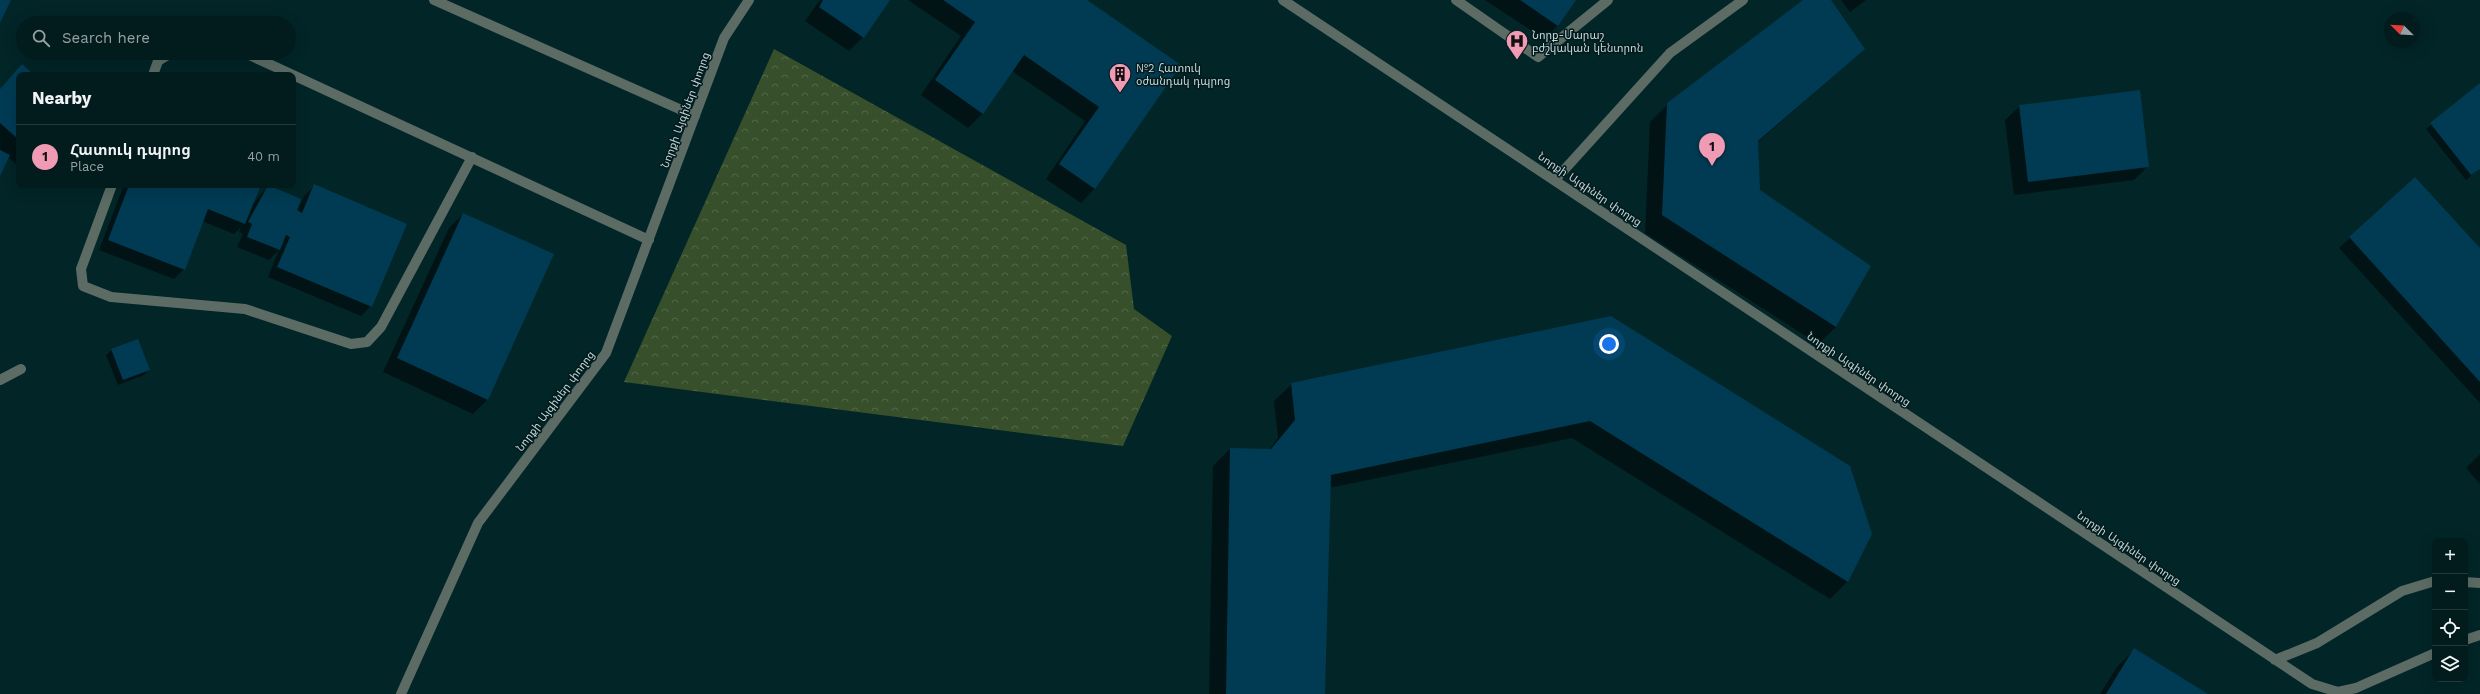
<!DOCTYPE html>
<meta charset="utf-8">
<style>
:root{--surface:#021c1d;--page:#0c2526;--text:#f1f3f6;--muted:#96a1a4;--line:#233a3b;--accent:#f19ab3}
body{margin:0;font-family:"Work Sans","Noto Sans Armenian",sans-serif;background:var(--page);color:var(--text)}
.controls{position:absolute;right:12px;bottom:12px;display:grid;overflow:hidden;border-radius:8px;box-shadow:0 4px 16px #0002}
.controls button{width:36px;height:36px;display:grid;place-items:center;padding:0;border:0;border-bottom:1px solid var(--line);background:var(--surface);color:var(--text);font:20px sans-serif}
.compass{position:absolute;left:2384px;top:12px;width:36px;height:36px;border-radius:50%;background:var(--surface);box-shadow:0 4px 16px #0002;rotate:294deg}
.you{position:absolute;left:1609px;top:344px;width:14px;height:14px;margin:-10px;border:3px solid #fff;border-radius:50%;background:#1a73e8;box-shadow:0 0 0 6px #1a73e833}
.badge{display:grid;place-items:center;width:26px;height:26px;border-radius:50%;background:var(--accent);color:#111;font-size:13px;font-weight:700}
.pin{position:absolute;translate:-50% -33px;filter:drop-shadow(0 1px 2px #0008)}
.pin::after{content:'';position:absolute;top:21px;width:14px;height:12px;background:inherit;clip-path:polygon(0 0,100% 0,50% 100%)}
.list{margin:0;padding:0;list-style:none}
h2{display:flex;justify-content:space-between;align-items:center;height:52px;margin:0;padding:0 16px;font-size:17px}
h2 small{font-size:13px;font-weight:400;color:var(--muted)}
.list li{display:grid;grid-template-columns:26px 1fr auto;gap:12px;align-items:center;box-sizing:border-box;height:64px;padding:0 16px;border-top:1px solid var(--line)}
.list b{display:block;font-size:15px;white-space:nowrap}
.list p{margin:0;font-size:13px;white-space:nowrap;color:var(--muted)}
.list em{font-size:13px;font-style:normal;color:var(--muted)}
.icon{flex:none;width:22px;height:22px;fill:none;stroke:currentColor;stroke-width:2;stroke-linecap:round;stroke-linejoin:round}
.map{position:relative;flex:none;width:2480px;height:694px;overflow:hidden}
.search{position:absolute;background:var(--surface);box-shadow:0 4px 16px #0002;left:16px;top:16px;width:280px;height:44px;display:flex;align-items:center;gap:10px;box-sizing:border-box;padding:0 14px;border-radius:22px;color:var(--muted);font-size:15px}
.panel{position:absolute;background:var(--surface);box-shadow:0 4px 16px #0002;left:16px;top:72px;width:280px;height:116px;border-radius:8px}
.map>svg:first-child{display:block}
.forest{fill:url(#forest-crowns)}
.shadow{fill:#0007}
.building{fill:#013b53}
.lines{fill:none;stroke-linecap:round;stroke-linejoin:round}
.minor{stroke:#5c6c65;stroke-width:10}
.labels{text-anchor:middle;stroke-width:3;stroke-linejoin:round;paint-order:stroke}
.poi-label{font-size:11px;fill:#c1d8d9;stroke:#041a1c;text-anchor:start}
.street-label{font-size:11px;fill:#c1d8d9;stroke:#041a1c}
</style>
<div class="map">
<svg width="2480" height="694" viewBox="0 0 2480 694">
<defs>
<pattern id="forest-crowns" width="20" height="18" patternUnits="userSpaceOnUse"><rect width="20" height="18" fill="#37502b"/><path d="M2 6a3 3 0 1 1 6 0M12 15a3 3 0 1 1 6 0" fill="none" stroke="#526849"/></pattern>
</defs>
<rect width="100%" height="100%" fill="#022527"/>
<path class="forest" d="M774 49 1126 245 1134 309 1172 336 1123 446 624 382Z"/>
<path class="shadow" d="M820 0H889L863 37 849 51 805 21Z
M908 0H1085L1180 65 1095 188 1081 203 1046 179 1085 121 1012 71 983 113 968 128 921 95 961 36Z
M1485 0H1575L1558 25 1544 39Z
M1805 0H1830L1864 49 1757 143 1759 191 1870 266 1836 327 1818 344 1645 233 1650 122 1668 104Z
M1841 0H1866L1850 12Z
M22 66 33 75H19V167L8 157 0 174V152H3L0 150V89Z
M2480 85V168L2466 180 2426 129Z
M2020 106 2148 166 2134 180 2014 195 2005 120Z
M2415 178 2480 249V403L2339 248Z
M124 185H259L252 205 268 186 297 212 304 196 314 186 371 306 361 316 268 277 279 250 269 260 237 247 243 234 239 232 241 227 234 234 202 221 184 269 174 279 99 250Z
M463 214 488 399 473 414 383 372 449 228Z
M1611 317 1871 534 1847 582 1830 599 1572 438 1329 488 1324 694H1209L1213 466 1230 449 1269 450 1278 438 1274 401 1292 384Z
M112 350 149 370 144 375 118 385 106 355Z
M2480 454V484L2466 468Z
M2134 650 2206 694H2100L2117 667Z"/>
<path class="building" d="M0 0H11L0 23Z
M823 0H890L864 38 819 7Z
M943 0H1087L1181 65 1095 189 1059 164 1099 107 1024 55 983 114 935 80 975 22Z
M1520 0H1576L1558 26Z
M1803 0H1831L1865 49 1758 141 1760 190 1871 266 1836 327 1662 215 1667 103Z
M22 64 34 75H19V140L0 123V89Z
M2480 83V169L2471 175 2430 123Z
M2140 90 2149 167 2028 182 2019 105Z
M0 150 10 155 0 176Z
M2415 177 2480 248V382L2349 237Z
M314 184 407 224 372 307 277 267 290 237 286 235 280 250 247 237 252 224 248 222 268 185 301 199 297 210 302 213Z
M129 185 165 186 261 185 245 224 208 209 185 270 108 240Z
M463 213 554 254 488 400 397 358Z
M1611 316 1850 466 1872 534 1848 582 1590 421 1331 475 1325 694H1226L1230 448 1271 449 1295 420 1291 383Z
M138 339 150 370 123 380 111 349Z
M2134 648 2208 694H2106Z"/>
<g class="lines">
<path class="minor" d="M434 0 695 116
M1283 0 2312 684 2338 692 2356 688 2435 653
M1456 0 1538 57 1608 0
M245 53 293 75
M153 75 158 61 171 53
M293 75 649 240
M1555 180 1670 53 1743 0
M112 185 81 269 83 286 111 297 245 309 351 344 367 342 381 327 472 157
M0 380 21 369
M2465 582 2480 583
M2465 640 2480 635
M2275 660 2317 643 2402 591 2435 581
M401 694 478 523 606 353 724 38 749 0"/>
</g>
<defs>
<g id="hospital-pin" transform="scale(1.15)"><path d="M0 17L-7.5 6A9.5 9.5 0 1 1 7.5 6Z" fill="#f19ab3" stroke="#041a1c"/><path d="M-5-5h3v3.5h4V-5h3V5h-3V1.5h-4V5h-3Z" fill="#111"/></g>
<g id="building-pin" transform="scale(1.15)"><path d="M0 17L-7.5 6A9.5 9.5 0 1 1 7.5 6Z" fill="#f19ab3" stroke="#041a1c"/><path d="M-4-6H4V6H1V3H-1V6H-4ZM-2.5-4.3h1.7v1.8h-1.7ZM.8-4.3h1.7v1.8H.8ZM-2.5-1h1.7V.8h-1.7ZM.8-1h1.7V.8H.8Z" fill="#111"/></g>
</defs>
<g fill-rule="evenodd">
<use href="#hospital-pin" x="1517" y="41"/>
<use href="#building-pin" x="1120" y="74"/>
</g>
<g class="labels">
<g class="poi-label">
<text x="1532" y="39">Նորք-Մարաշ<tspan x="1532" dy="13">բժշկական կենտրոն</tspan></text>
<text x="1136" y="72">№2 Հատուկ<tspan x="1136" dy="13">օժանդակ դպրոց</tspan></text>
</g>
<g class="street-label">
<text transform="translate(685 110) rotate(-70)" y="4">Նորքի Այգիներ փողոց</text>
<text transform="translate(1590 189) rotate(34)" y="4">Նորքի Այգիներ փողոց</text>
<text transform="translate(1859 369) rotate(34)" y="4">Նորքի Այգիներ փողոց</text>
<text transform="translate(555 401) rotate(-53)" y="4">Նորքի Այգիներ փողոց</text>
<text transform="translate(2129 548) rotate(34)" y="4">Նորքի Այգիներ փողոց</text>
</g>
</g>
</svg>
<div class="controls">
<button>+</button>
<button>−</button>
<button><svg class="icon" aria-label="locate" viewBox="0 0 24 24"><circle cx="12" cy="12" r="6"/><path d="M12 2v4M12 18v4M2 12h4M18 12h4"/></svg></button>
<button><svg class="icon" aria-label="layers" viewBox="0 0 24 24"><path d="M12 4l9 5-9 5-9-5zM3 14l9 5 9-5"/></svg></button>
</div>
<svg class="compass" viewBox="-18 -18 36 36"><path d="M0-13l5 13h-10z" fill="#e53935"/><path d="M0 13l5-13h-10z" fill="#96a1a4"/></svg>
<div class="you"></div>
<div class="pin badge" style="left:1712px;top:166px">1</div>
<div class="search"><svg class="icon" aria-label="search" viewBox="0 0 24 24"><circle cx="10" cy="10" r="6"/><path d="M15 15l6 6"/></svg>Search here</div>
<section class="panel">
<h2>Nearby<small></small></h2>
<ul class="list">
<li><span class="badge">1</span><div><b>Հատուկ դպրոց</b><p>Place</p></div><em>40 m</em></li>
</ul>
</section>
</div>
